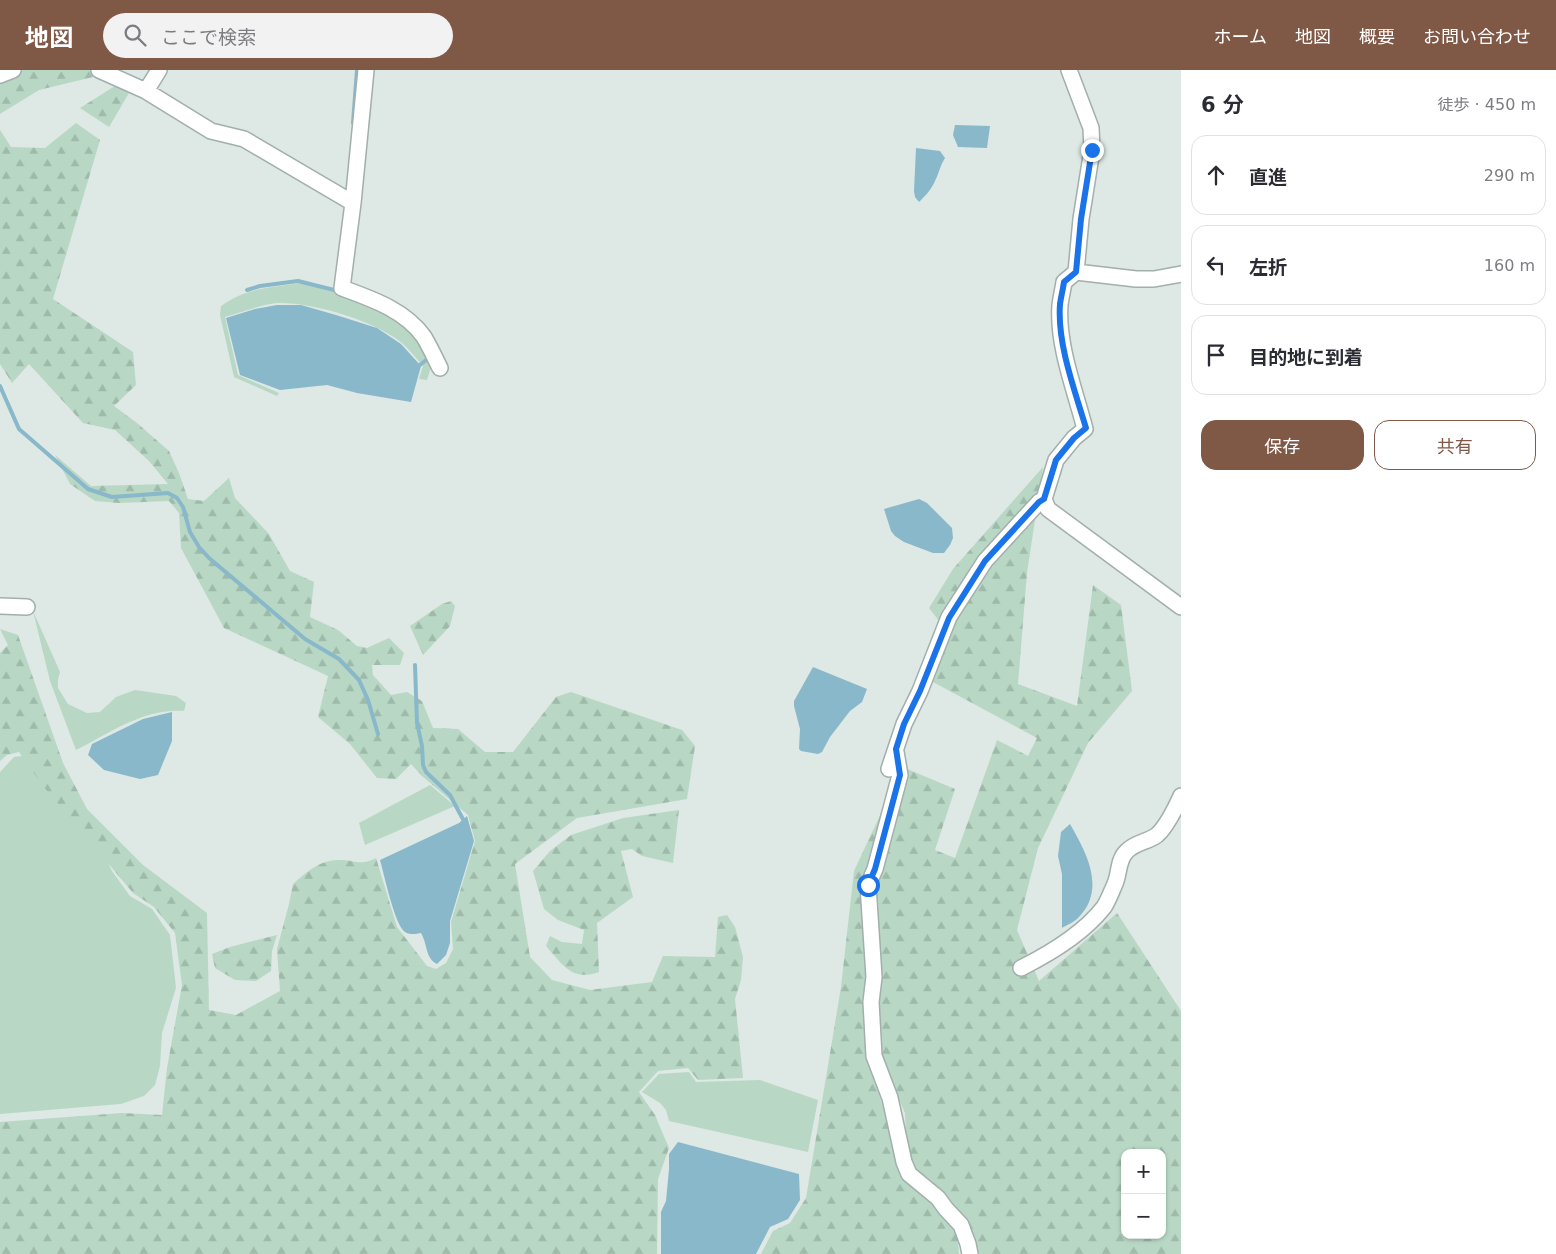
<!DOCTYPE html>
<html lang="ja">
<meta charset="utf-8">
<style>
:root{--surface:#fff;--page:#f2f2f3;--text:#2b2b33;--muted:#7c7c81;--line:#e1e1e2;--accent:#805846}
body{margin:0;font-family:"DejaVu Sans","Noto Sans JP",sans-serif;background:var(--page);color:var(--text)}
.controls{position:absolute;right:15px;bottom:15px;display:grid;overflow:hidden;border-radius:10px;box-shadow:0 1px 4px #0004}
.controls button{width:45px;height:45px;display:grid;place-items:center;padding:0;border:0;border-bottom:1px solid var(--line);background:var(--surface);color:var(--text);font:25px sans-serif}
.stop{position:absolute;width:15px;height:15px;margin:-11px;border:4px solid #1a73e8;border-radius:50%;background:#fff}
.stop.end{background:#1a73e8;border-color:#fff;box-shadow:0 1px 5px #0008}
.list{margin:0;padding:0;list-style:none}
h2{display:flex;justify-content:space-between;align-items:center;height:65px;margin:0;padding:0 20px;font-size:21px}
h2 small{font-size:16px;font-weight:400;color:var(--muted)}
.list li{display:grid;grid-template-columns:32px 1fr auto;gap:15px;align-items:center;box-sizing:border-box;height:80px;margin:0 10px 10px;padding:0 10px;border:1px solid var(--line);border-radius:15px}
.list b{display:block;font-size:19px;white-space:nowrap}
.list em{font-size:16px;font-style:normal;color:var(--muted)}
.actions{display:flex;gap:10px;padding:15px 20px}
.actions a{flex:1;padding:11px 0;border:1px solid var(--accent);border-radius:15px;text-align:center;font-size:18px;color:var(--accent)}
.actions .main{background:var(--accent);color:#fff}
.icon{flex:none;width:28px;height:28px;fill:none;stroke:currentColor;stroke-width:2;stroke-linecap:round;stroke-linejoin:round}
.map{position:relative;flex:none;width:1181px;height:1184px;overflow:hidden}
header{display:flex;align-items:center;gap:30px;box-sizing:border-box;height:70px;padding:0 25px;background:var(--accent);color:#fff}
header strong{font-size:24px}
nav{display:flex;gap:28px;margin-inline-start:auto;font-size:18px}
.search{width:350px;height:45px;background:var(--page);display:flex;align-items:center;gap:12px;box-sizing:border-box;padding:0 18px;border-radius:28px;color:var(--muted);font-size:19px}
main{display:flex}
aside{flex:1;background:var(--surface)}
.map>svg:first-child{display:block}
.grass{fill:#b8d8c5}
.forest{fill:url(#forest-firs);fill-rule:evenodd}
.water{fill:#89b8ca}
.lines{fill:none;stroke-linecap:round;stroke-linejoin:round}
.stream{stroke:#89b8ca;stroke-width:4}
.minor-casing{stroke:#a2afac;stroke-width:18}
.minor{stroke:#fff;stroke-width:15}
.route{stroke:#1a73e8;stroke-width:6}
</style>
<header>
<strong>地図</strong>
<div class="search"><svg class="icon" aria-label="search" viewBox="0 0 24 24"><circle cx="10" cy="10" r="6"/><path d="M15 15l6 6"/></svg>ここで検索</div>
<nav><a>ホーム</a><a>地図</a><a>概要</a><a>お問い合わせ</a></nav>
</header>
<main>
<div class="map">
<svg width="1181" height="1184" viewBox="0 0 1181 1184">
<defs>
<pattern id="forest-firs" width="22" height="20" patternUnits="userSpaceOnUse" patternTransform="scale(1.25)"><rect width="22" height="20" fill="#b8d8c5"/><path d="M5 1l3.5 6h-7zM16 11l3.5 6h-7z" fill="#9ebaaa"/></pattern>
</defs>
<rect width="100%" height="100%" fill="#dee8e5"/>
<path class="grass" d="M301 213C330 221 376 232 399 251 413 262 423 278 432 294L427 310 419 309 423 296C416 288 410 280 402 273 376 251 312 232 277 233 263 234 240 243 225 247L238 305 279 323 277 326 234 307 220 245 221 236C249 217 269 218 301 213Z
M33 541 60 602 58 609V618L68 634 87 643 100 642 116 627 135 620 176 626 186 633 184 641C144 638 110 663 76 680L50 611Z
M39 684 75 727 112 801 130 826 152 839 170 865 176 918 162 963 160 996 155 1015 144 1026 121 1034 108 1035 0 1044V702L14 687Z
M430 715 455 736 365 775 359 753Z
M689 1002 696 1012 760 1010 818 1030 808 1082 669 1051 666 1040 660 1033 642 1022 659 1004Z"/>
<path class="forest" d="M0 0H95L93 7 39 20 0 44Z
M115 16 129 23 109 57 80 38Z
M76 53 100 70 53 229 133 282 136 315 114 336 137 353 169 381 179 403 188 429 204 431 229 408 235 428 269 464 290 501 314 512 310 547 338 560 357 576 367 578 389 568 404 583 400 595H372L373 605 391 625 407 622 422 631 433 658 458 659 485 682H513L556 627 571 622 682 660 695 676 687 729 577 748 515 794 530 887 552 910 590 920 652 912 663 886 715 887 718 847 727 845 735 857 743 887 741 910 735 929 743 1008 698 1010 688 998 658 1001 639 1022 655 1045 669 1078 658 1109 657 1184H0V1052L122 1043 162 1045 167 998 182 915 175 863 154 837 133 823 43 716 19 682 7 685 0 691V583L8 575 0 559 18 565 63 693 87 739 143 795 207 843 209 940 236 945 280 921 277 879 289 834 293 814C307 802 318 791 338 790 355 789 359 797 376 788L397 857 427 896 436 899 446 893 453 879 451 852 475 771 468 745 422 706 411 694 396 709 377 708 350 674 318 647 328 606 224 558 181 478 179 443 169 431 119 433 95 431 70 414 55 385 91 416 168 414 149 391 115 360 83 353 29 294 12 313 0 294V60L11 77 45 78Z
M1043 397 1027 503 1018 614 1077 636 1093 515 1121 535 1132 621 1088 673 1038 778 1017 860 1039 911 1117 843 1181 941V1184H974L966 1155 932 1111 914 1099 907 1084 905 1043 879 985 873 815 907 699 955 719 935 780 955 788 997 670 1028 686 1037 668 933 612 950 565 929 538 953 499ZM1125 1083H1162V1165H1125Z
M451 531 455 536 450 556 423 585 410 556 442 534Z
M890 724 863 817 869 989 893 1073 933 1133 957 1163 959 1184H761L773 1161 790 1153 806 1128 841 917 854 801Z
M679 740 673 793 642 786 632 779 621 781 633 827 597 853 599 902C572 912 562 894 546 876L550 866 562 872 582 874 584 860 558 850 544 839 533 801 550 781 571 765 623 748Z
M277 865 272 881 271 901 256 911 235 910 215 898 212 884 230 877Z"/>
<path class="water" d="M955 55 990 56 987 78 958 77 953 65Z
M916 78 940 81 945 88C940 96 939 103 935 111 931 120 926 125 919 132L915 127 914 121Z
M277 235H301L336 245 377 258 401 274 421 296 411 332 357 323 327 315 280 320 240 305 226 248 255 239Z
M919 429 927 433 952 458 953 468 950 475 944 483H933L904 472 895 466 891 461 884 439Z
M813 597 867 619 862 632 850 641 830 667 822 682 818 684 801 681 799 679 800 659 794 636V631Z
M172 642V671L158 705 140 709 104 700 88 685 92 674 143 649Z
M467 746 474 771 450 851V873L446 885 437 894C425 888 428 875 421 863 416 864 409 865 405 862 395 856 384 804 380 790L459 753Z
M1070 754C1086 782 1107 819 1078 848 1074 852 1067 855 1062 858V804L1058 786 1061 762Z
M678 1072 799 1104 800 1130 788 1149 770 1157 756 1184H661V1142L666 1131 669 1099V1084Z"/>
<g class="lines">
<path class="stream" d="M353 53 357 0
M247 220 260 216 298 211 338 221
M416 298 430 287
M0 316 19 359 88 419 112 427 168 423 177 428 183 437 190 462 199 477 209 488 305 569 339 589 359 610 368 630 378 664
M415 595 417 653 422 676 423 695 426 702 450 725 465 753"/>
<g class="minor-casing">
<path id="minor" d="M99 0 146 21 211 61 244 69 353 133
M366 0 353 133 342 218C372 229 405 240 424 267 430 277 435 288 440 298
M1069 0 1091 58 1092 80 1081 149 1076 202
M0 5 13 0
M146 21 159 0
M1044 429 1048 439 1181 537
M0 536 27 537
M896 682 900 705 875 799 868 815 874 907 871 932 874 986 890 1028 904 1092 909 1104 938 1128 946 1139 961 1155 968 1174 970 1184
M889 699 904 654 920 621 949 547 985 491 1039 432 1044 429 1056 390 1074 368 1085 359C1075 320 1057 275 1060 235 1061 227 1063 219 1064 212L1076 202 1136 209H1154L1181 204
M1021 898C1051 883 1083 864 1104 837 1108 831 1111 823 1114 816 1120 805 1117 790 1127 781 1136 772 1148 772 1157 765 1166 757 1176 737 1181 726"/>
</g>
<use href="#minor" class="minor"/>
</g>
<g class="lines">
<path class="route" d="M868 815 875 799 900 705 896 679 904 654 920 621 949 548 985 491 1039 432 1044 429 1056 390 1074 368 1086 358C1075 321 1057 274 1060 234 1061 227 1063 219 1064 212L1076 202 1081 149 1092 80"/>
</g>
</svg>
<div class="controls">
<button>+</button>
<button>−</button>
</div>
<div class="stop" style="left:868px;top:815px"></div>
<div class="stop end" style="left:1092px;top:80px"></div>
</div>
<aside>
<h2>6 分<small>徒歩 · 450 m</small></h2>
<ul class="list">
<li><svg class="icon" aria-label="ahead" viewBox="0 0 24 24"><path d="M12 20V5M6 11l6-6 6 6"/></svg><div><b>直進</b></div><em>290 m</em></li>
<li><svg class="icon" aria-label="left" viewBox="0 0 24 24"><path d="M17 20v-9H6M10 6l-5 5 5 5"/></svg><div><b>左折</b></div><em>160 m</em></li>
<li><svg class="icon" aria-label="arrive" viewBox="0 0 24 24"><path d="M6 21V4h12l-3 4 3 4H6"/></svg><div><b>目的地に到着</b></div></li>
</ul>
<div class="actions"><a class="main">保存</a><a>共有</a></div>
</aside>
</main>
